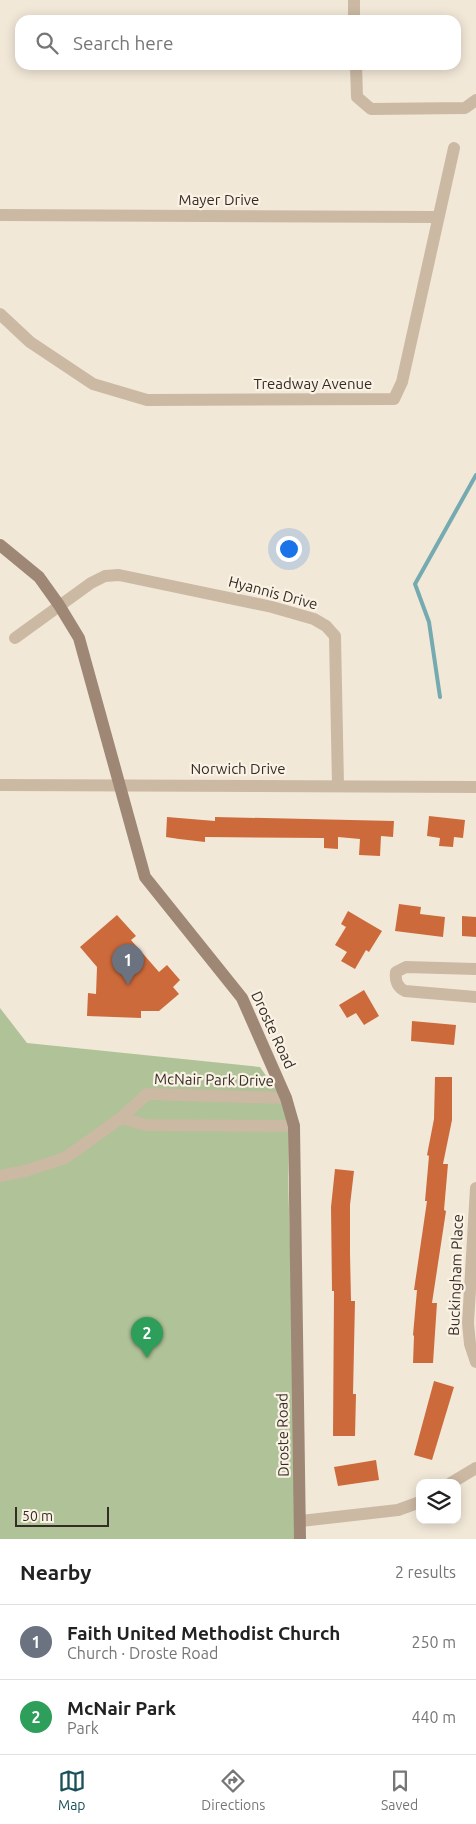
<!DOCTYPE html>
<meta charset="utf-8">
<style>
:root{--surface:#fff;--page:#f6f6f6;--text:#222;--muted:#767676;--line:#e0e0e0;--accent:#195059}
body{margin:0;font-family:Ubuntu,sans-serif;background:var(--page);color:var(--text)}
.controls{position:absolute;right:15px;bottom:15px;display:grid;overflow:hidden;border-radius:10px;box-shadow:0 2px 12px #0003}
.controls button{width:45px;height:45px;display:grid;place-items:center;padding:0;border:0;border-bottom:1px solid var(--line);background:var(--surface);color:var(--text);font:25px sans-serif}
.scale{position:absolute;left:15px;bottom:12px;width:94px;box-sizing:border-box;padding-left:5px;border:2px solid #352c26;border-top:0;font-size:14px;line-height:18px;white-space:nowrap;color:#352c26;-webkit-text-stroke:4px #faf2e4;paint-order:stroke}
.you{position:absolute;left:288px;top:548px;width:18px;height:18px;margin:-12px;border:4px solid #fff;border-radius:50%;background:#1a73e8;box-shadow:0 0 0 8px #1a73e833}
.badge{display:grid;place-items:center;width:32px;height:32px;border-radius:50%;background:var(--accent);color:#fff;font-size:16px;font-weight:700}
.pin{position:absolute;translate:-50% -41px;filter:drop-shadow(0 1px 2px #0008)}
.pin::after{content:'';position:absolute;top:26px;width:18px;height:15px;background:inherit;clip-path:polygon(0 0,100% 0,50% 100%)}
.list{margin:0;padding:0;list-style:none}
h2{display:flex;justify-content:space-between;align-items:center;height:65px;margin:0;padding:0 20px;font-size:21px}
h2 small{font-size:16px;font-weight:400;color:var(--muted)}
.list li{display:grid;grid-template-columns:32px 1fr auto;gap:15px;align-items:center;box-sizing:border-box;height:75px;padding:0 20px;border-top:1px solid var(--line)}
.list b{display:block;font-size:19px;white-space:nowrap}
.list p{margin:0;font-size:16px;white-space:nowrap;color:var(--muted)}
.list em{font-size:16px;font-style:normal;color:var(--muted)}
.icon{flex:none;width:28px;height:28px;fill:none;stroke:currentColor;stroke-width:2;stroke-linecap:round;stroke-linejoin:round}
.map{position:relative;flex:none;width:476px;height:1539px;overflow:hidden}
.search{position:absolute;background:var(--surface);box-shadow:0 2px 12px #0003;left:15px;right:15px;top:15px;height:55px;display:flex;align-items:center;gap:12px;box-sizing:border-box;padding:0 18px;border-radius:15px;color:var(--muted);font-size:19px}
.sheet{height:215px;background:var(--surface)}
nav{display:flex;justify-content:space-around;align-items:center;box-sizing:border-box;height:70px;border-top:1px solid var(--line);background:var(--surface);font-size:14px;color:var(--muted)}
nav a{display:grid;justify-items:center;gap:2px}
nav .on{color:var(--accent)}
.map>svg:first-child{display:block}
.green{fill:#b0c297}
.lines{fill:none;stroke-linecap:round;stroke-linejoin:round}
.stream{stroke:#75aab1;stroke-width:4}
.building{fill:#cd6a3b}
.street{stroke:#cbb9a3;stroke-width:12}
.secondary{stroke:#9f8775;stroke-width:12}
.labels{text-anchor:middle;stroke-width:4.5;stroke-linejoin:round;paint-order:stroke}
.street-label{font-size:15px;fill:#352c26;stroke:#faf2e4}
</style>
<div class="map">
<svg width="476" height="1539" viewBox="0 0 476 1539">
<rect width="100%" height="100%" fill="#f2e8d8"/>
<path class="green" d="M0 1008 27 1043 260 1067 289 1109 288 1177 299 1539H0Z"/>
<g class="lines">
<path class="stream" d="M440 697 429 622 415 584 476 475"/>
</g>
<path class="building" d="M429 816 465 820 463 838 454 837 453 847 439 846 440 838 427 836Z
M167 817 215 821V817L394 821 393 837 381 836 380 856 359 855 360 839 338 837V849L324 848V838L205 837V842L179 839 166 837Z
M399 904 421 907 420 914 445 917 443 937 395 931Z
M348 911 382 931 369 952 366 950 355 969 341 961 347 952 335 945 346 927 341 924Z
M117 915 136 936 131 940 159 972 167 965 180 980 173 987 179 994 159 1011H141V1018L87 1016 88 993 96 994 97 967 80 947Z
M462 916 476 917V937L462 936Z
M364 990 379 1016 364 1025 356 1013 347 1018 339 1005Z
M412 1021 456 1025 454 1045 411 1041Z
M435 1077H452V1120L443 1164H448L444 1210 446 1211 432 1303H437L433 1363H413L414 1336 413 1335 417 1290H414L427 1201H425L429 1156 427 1155 434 1119Z
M335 1169 354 1171 350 1205V1253L351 1301H355L353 1394H356L355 1436H333L334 1291H332L331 1207Z
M434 1381 454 1387 432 1460 414 1455Z
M376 1460 379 1480 338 1486 334 1467Z"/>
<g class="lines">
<path class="street" d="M354 0V20
M356 65 357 97 371 109 465 108 476 100
M0 215 437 217
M0 314 30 342 93 384 147 400 394 399 402 382 454 148
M15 638 91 583 105 576 119 575 272 607 314 619 326 626 335 636 338 785
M0 785 476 787
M476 969 406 967 396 972C395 981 397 987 405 991L476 997
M286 1098 147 1094 121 1118 146 1125 294 1126
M0 1176 25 1171 65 1158 121 1118
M476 1188 468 1323 470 1344 476 1362
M451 1483 476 1468
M301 1521 398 1510 420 1502"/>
<path class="secondary" d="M0 545 39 577 59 605 79 638 145 877 242 998 286 1098 294 1126 300 1539"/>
</g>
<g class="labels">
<g class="street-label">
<text x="219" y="205">Mayer Drive</text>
<text x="313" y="389">Treadway Avenue</text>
<text transform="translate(273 593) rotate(15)" y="5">Hyannis Drive</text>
<text x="238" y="774">Norwich Drive</text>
<text transform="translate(273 1030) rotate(65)" y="5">Droste Road</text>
<text transform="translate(214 1080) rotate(1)" y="5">McNair Park Drive</text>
<text transform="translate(456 1275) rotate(-88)" y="5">Buckingham Place</text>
<text transform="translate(283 1435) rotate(-91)" y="5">Droste Road</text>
</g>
</g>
</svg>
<div class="controls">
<button><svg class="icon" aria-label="layers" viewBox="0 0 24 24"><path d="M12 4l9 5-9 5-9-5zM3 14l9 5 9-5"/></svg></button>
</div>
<div class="scale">50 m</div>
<div class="you"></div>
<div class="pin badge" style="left:128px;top:985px;background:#6b7280">1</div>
<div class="pin badge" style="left:147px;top:1358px;background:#2e9e5b">2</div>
<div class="search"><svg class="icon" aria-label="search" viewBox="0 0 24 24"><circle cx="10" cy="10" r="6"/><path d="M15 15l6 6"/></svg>Search here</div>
</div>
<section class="sheet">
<h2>Nearby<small>2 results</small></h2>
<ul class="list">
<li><span class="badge" style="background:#6b7280">1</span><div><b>Faith United Methodist Church</b><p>Church · Droste Road</p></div><em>250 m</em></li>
<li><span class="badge" style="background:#2e9e5b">2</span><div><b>McNair Park</b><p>Park</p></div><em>440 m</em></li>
</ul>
</section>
<nav>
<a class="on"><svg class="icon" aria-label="map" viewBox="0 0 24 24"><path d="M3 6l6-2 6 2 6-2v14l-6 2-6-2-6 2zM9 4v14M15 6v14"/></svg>Map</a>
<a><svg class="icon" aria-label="directions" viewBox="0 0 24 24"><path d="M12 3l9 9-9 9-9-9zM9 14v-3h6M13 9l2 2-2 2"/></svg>Directions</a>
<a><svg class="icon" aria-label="saved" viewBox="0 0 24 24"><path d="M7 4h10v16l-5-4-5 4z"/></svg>Saved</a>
</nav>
